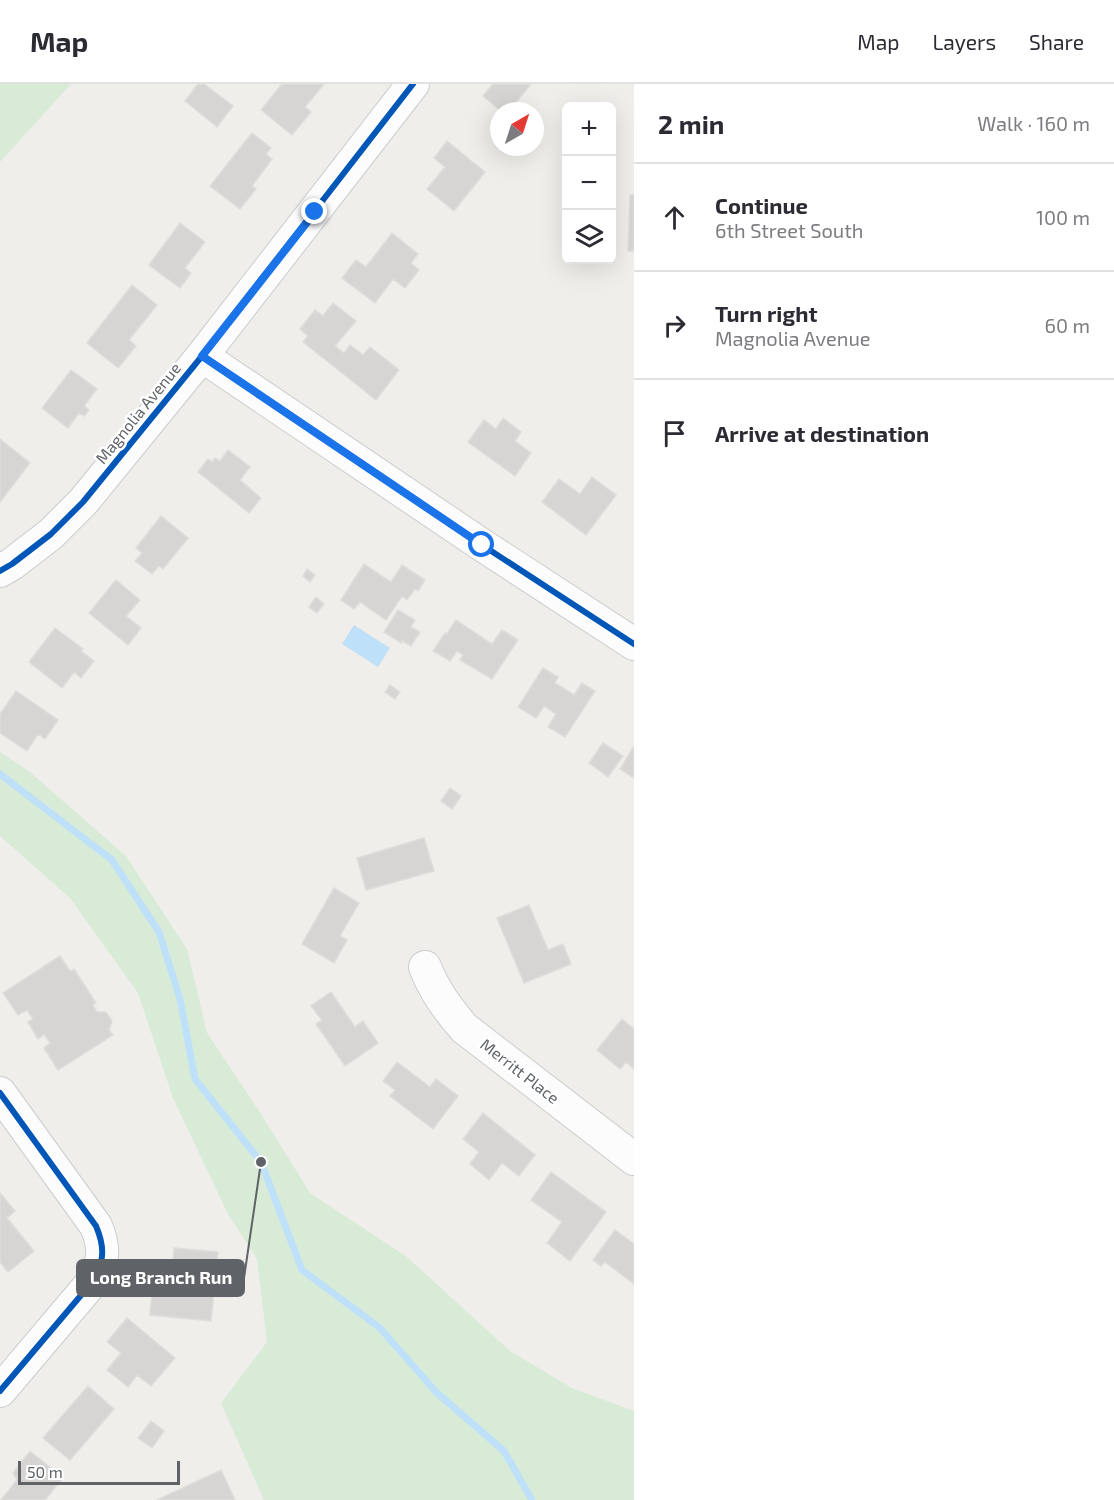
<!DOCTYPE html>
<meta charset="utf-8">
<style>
:root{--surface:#fff;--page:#f2f2f3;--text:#2b2b33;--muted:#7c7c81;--line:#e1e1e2}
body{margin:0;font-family:"Exo 2",sans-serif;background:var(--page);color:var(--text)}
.controls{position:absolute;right:18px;top:18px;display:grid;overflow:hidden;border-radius:9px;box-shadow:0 6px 24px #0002}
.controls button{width:54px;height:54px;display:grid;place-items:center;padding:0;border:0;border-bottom:2px solid var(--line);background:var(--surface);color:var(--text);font:30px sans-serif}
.compass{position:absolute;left:490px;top:18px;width:54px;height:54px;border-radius:50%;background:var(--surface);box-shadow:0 6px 24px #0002;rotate:39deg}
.scale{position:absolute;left:18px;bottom:15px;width:162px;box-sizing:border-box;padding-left:6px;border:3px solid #5f6368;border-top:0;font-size:16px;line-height:21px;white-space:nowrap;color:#5f6368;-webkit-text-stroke:4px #fff;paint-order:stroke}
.stop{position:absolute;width:18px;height:18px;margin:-14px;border:4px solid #1a73e8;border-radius:50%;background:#fff}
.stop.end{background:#1a73e8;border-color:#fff;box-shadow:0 2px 6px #0008}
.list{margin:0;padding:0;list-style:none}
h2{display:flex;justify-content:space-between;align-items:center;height:78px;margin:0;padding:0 24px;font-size:26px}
h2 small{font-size:20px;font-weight:400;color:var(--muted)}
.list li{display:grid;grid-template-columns:39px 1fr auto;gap:18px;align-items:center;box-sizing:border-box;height:108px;padding:0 24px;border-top:2px solid var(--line)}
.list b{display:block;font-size:22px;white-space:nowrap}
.list p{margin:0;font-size:20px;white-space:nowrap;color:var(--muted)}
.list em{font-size:20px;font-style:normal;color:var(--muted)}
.icon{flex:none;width:33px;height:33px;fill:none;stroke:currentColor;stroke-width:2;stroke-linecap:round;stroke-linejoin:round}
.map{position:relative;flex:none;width:634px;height:1416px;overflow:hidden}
header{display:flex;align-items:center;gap:36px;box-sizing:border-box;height:84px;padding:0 30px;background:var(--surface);border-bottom:2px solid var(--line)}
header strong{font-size:28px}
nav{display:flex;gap:33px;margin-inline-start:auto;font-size:21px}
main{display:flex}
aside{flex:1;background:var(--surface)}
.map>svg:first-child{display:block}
.green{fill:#d8ebd6}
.water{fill:#bfe0f9}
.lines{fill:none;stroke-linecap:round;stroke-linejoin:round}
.stream{stroke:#bfe0f9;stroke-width:7}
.building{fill:#d6d5d3;stroke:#deddd9;stroke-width:1.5}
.minor-casing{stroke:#cbcccc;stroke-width:34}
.minor{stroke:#fdfcfc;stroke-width:32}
.cycleway-casing{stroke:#fff;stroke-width:10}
.cycleway{stroke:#0057b8;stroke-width:6}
.route{stroke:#1a73e8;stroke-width:8}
.labels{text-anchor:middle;stroke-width:5;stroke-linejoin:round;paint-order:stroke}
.street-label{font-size:16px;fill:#5f6368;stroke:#fff}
.leader{fill:none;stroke:#5f6368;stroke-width:2}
.callout-dot{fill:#5f6368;stroke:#fff;stroke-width:2}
.callout{fill:#5f6368;stroke:#5f6368;stroke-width:2}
.callout-label{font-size:18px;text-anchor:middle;font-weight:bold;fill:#fff}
</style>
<header>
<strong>Map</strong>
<nav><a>Map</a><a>Layers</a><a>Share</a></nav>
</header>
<main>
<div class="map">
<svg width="634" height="1416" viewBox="0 0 634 1416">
<rect width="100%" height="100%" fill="#efeeea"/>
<path class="green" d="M0 0H71L0 78Z
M0 668 30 688 126 772 187 865 207 949 263 1033 310 1109 407 1173 510 1267 572 1304 634 1327V1416H264L221 1319 267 1258 257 1175 228 1130 173 1014 138 909 70 814 0 752Z"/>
<path class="water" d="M354 541 390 564 378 583 342 560Z"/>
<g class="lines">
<path class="stream" d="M0 690 112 776 159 848 180 915 195 995 261 1078 302 1186 380 1244 436 1308 504 1367 532 1416"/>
</g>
<path class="building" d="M198 0H204L233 22 217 43 185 17Z
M282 0H324L305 23 311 28 292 51 261 26Z
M493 0H531L509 27H501L483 12Z
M252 49 271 64 266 70 272 75 252 102 256 105 240 125 210 102Z
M447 57 485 88 454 127 427 105 445 83 434 74Z
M630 111H634V167H628Z
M180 139 205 158 185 184 191 189 180 204 149 181Z
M392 149 418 170 411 179 419 186 405 204 393 195 375 219 342 194 356 176 366 183Z
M132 201 157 221 129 256 136 262 118 284 87 259Z
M333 219 356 237 335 262 344 269 350 261 363 271 370 263 399 286 376 316 303 258 308 252 300 245 315 226 323 232Z
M71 286 97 305 84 322 89 326 84 332 79 329 68 344 42 324Z
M503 334 521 348 515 357 531 369 515 392 468 358 484 336 496 345Z
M0 355 30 379 0 418Z
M228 366 250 383 240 396 261 414 249 429 198 388 208 375 212 378 215 374 220 377Z
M592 393 616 411 586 451 542 418 559 395 580 410Z
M161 432 188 454 163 485 159 482 152 490 135 477 142 469 136 464Z
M364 480 391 498 402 481 425 496 418 507 415 505 407 516 402 512 386 536 360 518 354 525 341 516Z
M307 485 315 491 310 498 303 492Z
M116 496 140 516 126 532 141 544 128 561 89 529Z
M316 513 324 520 317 529 309 523Z
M398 526 415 536 411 543 420 548 411 562 402 557 401 559 384 548Z
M456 536 492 560 502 546 518 556 492 595 460 576 463 571 457 567 450 577 433 567 445 549 446 551Z
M55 544 83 565 81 567 94 577 81 594 74 588 62 604 29 578Z
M543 584 558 593 555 599 574 611 582 599 595 607 565 653 548 643 556 630 544 622 536 634 518 623Z
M390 601 400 608 395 615 385 608Z
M16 607 58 636 45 655 38 650 27 667 0 649V630Z
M603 659 623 672 608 693 589 679Z
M634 662V694L620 685Z
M450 704 461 712 452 725 441 717Z
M424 754 434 787 366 806 357 774Z
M334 804 359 819 340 852 347 856 334 879 302 860Z
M529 821 548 866 563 860 571 880 524 899 497 834Z
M60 872 70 887 74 885 96 919 93 921 97 928H106L112 937 109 946 113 951 58 986 44 964 50 959 44 950 38 955 28 938 33 935 27 926 18 931 3 909Z
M331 908 355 943 363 937 378 959 345 982 316 940 322 936 311 922Z
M622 935 634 945V985L626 978 620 985 597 966Z
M397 978 430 1003 436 995 458 1012 433 1045 390 1012 395 1006 383 997Z
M483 1029 535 1071 519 1092 502 1079 489 1096 470 1080 479 1068 463 1055Z
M551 1088 606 1128 570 1177 547 1159 562 1138 531 1116Z
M0 1109 15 1127 7 1134 34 1167 8 1188 0 1178Z
M615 1146 634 1160V1200L605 1178 601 1182 593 1176Z
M174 1164 218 1168 211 1237 150 1231 152 1210 170 1211Z
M127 1234 175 1274 151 1302 137 1291 128 1303 107 1286 121 1269 107 1258Z
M88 1302 114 1325 70 1376 43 1354Z
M151 1337 164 1347 152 1364 138 1354Z
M30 1367 63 1394 45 1416H1L17 1396 13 1389Z
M221 1386 235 1416H157Z"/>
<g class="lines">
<g class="minor-casing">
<path id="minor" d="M202 272 482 461 634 560
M0 487 12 480 51 450 83 418 202 272 413 0
M425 883C435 908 447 924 464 944L634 1075
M0 1009 96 1142C107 1168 103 1181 88 1203L0 1307"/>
</g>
<use href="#minor" class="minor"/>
<g class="cycleway-casing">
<path id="cycleway" d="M202 272 482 461 634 560
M0 487 12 480 51 450 83 418 202 272 413 0
M0 1009 96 1142C107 1168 103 1181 88 1203L0 1307"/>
</g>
<use href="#cycleway" class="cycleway"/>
</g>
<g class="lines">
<path class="route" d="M315 128 202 272 482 461"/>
</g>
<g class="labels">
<g class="street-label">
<text transform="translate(138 329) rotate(-51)" y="6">Magnolia Avenue</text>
<text transform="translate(520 987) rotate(38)" y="6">Merritt Place</text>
</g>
</g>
<path class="leader" d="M261 1078L244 1194"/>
<circle class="callout-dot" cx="261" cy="1078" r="6"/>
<rect class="callout" x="77" y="1176" width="167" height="36" rx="6"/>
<g class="callout-label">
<text x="161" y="1200">Long Branch Run</text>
</g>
</svg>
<div class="controls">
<button>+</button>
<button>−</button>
<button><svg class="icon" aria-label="layers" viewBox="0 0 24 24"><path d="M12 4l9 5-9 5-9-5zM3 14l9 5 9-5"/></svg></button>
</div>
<svg class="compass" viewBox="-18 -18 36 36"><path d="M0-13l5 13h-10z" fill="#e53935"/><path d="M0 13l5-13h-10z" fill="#7c7c81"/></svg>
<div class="scale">50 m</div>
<div class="stop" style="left:482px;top:461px"></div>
<div class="stop end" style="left:315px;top:128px"></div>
</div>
<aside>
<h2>2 min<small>Walk · 160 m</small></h2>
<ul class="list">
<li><svg class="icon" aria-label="ahead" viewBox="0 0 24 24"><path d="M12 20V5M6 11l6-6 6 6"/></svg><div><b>Continue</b><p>6th Street South</p></div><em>100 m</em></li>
<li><svg class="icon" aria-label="right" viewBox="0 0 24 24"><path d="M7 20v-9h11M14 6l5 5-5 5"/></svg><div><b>Turn right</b><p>Magnolia Avenue</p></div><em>60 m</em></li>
<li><svg class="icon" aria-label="arrive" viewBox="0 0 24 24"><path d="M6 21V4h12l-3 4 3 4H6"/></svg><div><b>Arrive at destination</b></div></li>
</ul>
</aside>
</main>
